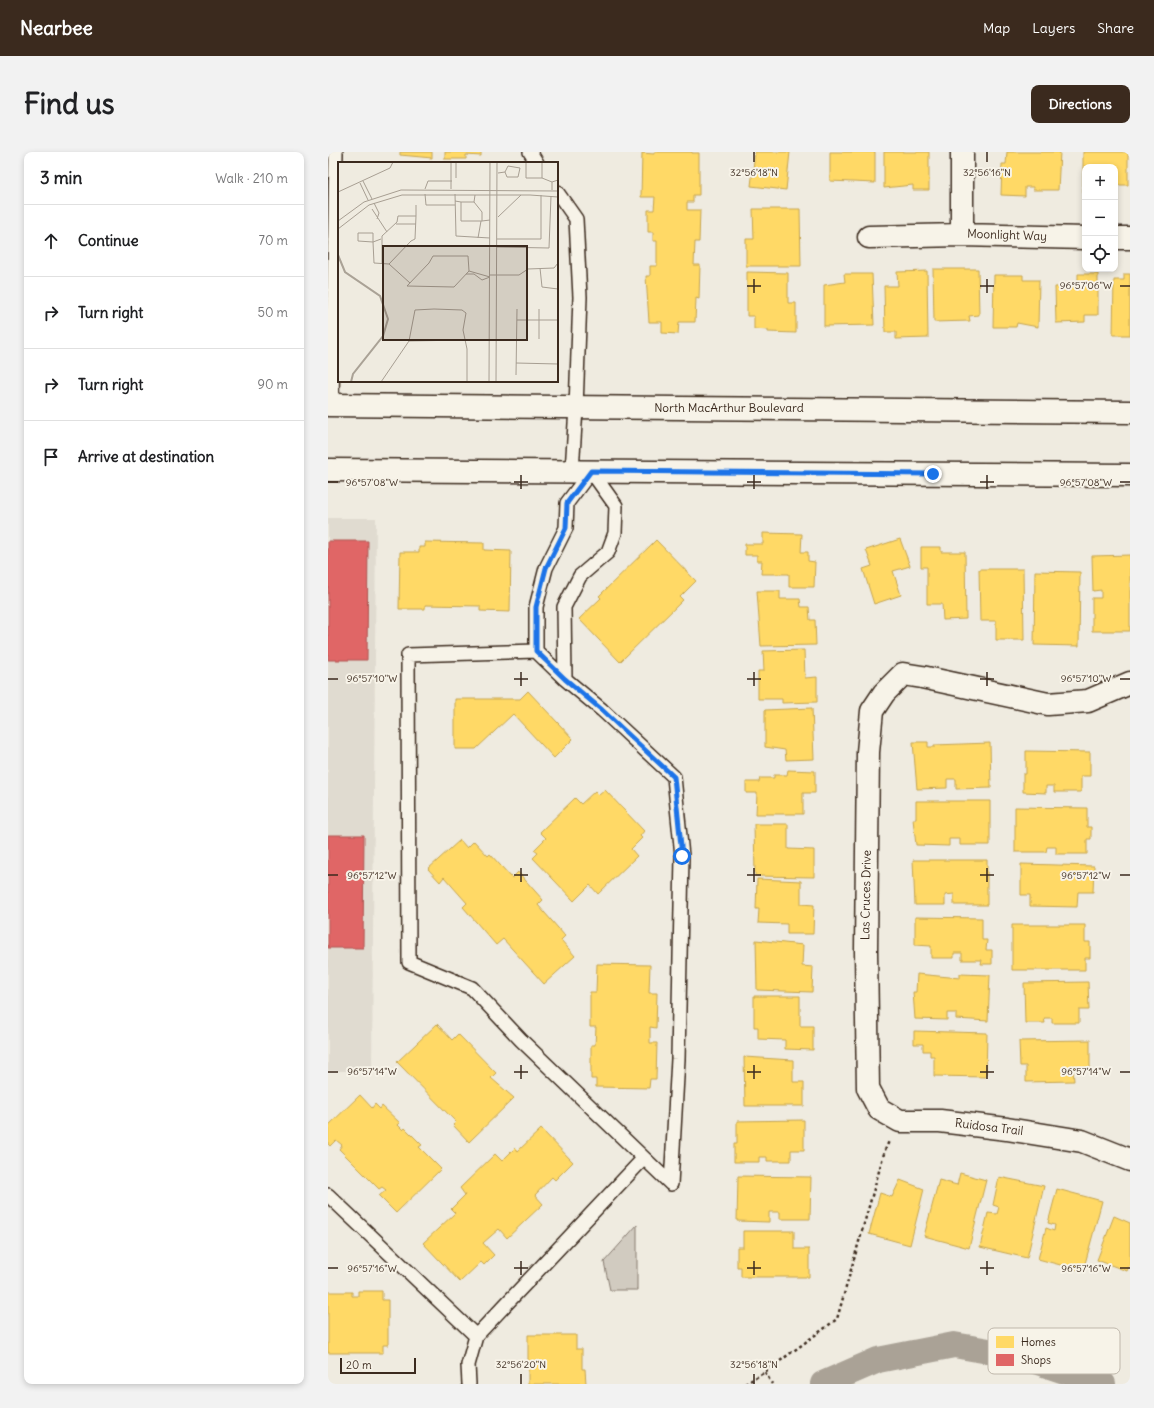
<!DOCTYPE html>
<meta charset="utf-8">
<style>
:root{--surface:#fff;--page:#f2f2f2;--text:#202124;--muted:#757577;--line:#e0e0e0;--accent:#3b2a1e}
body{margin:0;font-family:Delius,sans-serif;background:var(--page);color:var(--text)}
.controls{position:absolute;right:12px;top:12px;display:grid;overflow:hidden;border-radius:8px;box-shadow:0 2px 6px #0003}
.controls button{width:36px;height:36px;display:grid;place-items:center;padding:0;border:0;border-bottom:1px solid var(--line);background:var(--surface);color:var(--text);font:20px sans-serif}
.scale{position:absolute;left:12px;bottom:10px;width:76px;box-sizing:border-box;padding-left:4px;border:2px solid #3b2a1e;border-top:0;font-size:11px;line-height:14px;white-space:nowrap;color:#3b2a1e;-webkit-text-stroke:3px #f7f3e8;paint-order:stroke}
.stop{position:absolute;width:12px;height:12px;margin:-9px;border:3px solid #1a73e8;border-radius:50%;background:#fff}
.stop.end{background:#1a73e8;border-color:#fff;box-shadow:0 1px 4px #0008}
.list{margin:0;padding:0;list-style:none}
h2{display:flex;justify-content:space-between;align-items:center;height:52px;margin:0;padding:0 16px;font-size:17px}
h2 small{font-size:13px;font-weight:400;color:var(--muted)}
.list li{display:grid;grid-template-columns:26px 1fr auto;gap:12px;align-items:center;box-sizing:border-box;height:72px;padding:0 16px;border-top:1px solid var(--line)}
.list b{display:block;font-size:15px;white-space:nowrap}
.list em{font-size:13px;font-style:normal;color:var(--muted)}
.icon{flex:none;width:22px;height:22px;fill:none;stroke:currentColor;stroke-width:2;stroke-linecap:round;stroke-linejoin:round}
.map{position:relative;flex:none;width:802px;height:1232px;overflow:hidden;border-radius:8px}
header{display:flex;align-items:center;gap:24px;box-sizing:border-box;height:56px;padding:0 20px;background:var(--accent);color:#fff}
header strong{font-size:19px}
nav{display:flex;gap:22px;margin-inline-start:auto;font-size:14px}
.intro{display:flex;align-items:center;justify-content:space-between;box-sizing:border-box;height:96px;padding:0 24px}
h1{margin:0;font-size:28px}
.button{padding:10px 18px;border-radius:8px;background:var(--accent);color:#fff;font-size:14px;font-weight:700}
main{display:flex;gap:24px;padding:0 24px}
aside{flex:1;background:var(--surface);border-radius:8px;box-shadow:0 2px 6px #0003}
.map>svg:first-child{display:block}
.built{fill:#e0dbd0}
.green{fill:#d1cbc0;stroke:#867a6f}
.homes{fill:#ffd966;stroke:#c4a450}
.shops{fill:#e06666;stroke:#ae5450}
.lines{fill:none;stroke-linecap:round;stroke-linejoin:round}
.canal{stroke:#aaa296;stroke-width:26}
.lane-casing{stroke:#3b2a1e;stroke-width:16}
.street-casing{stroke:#3b2a1e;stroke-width:25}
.secondary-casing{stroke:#3b2a1e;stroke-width:25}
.path{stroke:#3b2a1e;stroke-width:2.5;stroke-dasharray:3 3;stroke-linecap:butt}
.lane{stroke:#f7f3e8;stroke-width:13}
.street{stroke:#f7f3e8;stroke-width:22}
.secondary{stroke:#f7f3e8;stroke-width:22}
.route{stroke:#1a73e8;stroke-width:5}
.ticks{fill:none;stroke:#3b2a1e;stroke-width:1.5}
.labels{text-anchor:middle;stroke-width:4;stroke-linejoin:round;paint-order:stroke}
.street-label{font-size:12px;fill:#3b2a1e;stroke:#f7f3e8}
.inset-river{fill:none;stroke:#aaa296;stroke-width:2}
.inset-road{fill:none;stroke:#a79e92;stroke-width:1}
.view{fill:#3b2a1e;fill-opacity:0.15;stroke:#3b2a1e;stroke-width:2}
.inset-edge{fill:none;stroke:#3b2a1e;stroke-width:2}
.key{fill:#f7f3e8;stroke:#bfb7ab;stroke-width:1}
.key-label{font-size:11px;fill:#3b2a1e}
.ticks-label{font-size:10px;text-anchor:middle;fill:#3b2a1e;stroke:#f7f3e8;stroke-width:4;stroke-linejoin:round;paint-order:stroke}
</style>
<header>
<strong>Nearbee</strong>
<nav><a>Map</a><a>Layers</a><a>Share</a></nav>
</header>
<div class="intro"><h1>Find us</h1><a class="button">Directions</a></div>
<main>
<aside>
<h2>3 min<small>Walk · 210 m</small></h2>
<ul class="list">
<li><svg class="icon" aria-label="ahead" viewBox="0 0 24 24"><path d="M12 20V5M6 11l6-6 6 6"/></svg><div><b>Continue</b></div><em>70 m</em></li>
<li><svg class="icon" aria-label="right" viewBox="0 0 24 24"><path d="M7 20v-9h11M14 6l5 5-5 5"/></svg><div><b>Turn right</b></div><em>50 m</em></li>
<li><svg class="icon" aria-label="right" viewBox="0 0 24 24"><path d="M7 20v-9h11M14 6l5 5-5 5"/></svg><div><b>Turn right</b></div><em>90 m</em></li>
<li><svg class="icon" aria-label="arrive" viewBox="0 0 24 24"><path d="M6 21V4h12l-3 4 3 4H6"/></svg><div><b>Arrive at destination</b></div></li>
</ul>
</aside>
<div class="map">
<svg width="802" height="1232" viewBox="0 0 802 1232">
<rect width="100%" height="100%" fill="#efebe0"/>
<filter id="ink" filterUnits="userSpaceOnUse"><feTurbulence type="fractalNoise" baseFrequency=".025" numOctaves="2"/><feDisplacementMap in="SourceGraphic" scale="8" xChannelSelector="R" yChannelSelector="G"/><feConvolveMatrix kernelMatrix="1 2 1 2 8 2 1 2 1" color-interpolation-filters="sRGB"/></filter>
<g filter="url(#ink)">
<path class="built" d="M0 366H48L44 919H0Z"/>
<path class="green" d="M309 1073V1138H282L276 1110Z"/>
<path class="homes" d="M72 0H104V6L72 3Z
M117 0H153V4L138 3V7H117Z
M326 0H364V1H371V43H365V50H359V58H372L371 90H367L366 113H372L371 147 368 146 367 170H351L350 182 334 181V170H321L318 124H322V114H329V89H325V80H320V58H326L327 45H313L314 1 326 2Z
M427 0H462L458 38 423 34Z
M502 0H547V31L502 29Z
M556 0H601V38H585V33L556 36Z
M679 0H732L730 38H705V35H697V44L673 43 674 12H678Z
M755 0H800V33H788L787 42V15H757V41H755Z
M425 57H472L473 114H418V87H426Z
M605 117H650L651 163 641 164 642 169 606 170Z
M599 119 600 186 568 187V180H557L556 134H570L569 120Z
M419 120 460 121V151H468V181L440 180V178L426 177V164H419Z
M516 122H544L546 173 496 174V133L517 130Z
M750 122H770V163H757V170L728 171 727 135 750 134Z
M796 122H802V183H785L786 128H796Z
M666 123H695V128H711L710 175 689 171 688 175H665Z
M435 381 474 382 473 400H480V409L487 410 486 435H461V422H433L434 409H429V403H417V392H435Z
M572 387 582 414 565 419 573 443 546 452 535 417 544 414 538 398Z
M328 388 368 429 352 445 355 448 292 510 251 467 273 446 271 444Z
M97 390 156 391V398L183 399 182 460 152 459V454L97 453V457H71L72 400H91V395H97Z
M593 395H613V400H637L638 467 615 468 614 452H599V415H593Z
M802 403V479H764V446H773V438L765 439 764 404Z
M651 417H695L696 488H668V469H652Z
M707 419 752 420 751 494 706 493Z
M429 439H452V447H472L473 455H481L482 468H487L488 493 433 494Z
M476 498 477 526 489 525V550L454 551V547H430V519H436L435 499Z
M200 539 245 587 226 606 185 562 148 597H127V547H192Z
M484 556 486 607 458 608 457 598 437 595V558Z
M585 590H600V595H607L606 593 662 591 663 636 628 637V627H619V636L589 637Z
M698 599 762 600V624H753V640H726V634H718V641L695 640V622H698Z
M460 618 487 619V641H475V662H428L429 641H418V630H431L432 626H446V623H459Z
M277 638 316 679 312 684 314 686 303 697 309 704 270 742 262 733 246 749 205 706 210 701 206 698 218 686 212 680 247 646 253 652 267 639 271 643Z
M588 649H662V693H632V687H621V694L588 693 585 667H588Z
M687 655 759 656V675H763V687H759V702H728V695H719L718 700H687Z
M426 672H460V697L486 698V725L427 724Z
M132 688 139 696 146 689 160 704 162 702 184 726 190 720 215 748 210 753 237 784 233 788 247 804 216 832 175 787 168 793 135 755 139 751 116 725 112 730 100 717Z
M585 708H659V753H626V742L617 743V753H587Z
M693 712 766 714 765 740H750L749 755 702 754V743H693Z
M429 727 473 729V752L486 753 485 782H459V772L430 771 431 757H428Z
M587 765 654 766V788H659L658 798H664V812H653L654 808H634V801H626V806H603V794L587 793Z
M684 773H757V790H762V806H757V818H684Z
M428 788 475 793 474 814 485 815 484 840 429 838Z
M269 812 322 813 321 841H329L328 876 322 875V891H329L328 927H322L321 936 268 935V927H263V893H267L268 875H262V840H268Z
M589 822 632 826V822L662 823 660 869 628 867V861H619V868L587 867 585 840H588Z
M760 830 761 858H751V871H724V866H716L717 871H697L696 831Z
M426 844H472V874H485V898L457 897V888L430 887V875H426Z
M109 872 124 888 130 882 168 921 163 926 186 946 141 990 125 973 128 970 69 910Z
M586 879 659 881 658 925 606 924V904H602V899H595V892H586Z
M762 888V916H745L746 929 698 930V914H692L691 889Z
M416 905 465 908V930H476V954H417Z
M32 943 44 956 47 952 52 957 54 954 72 971 70 973 75 978 77 976 94 993 91 995 113 1017 68 1061 51 1044 58 1038 54 1035 51 1037 11 997 14 993 8 988 2 994 0 992V974Z
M476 968V998H463V1009H439V1005H431V1010H406V992H409V969Z
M213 977 245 1010 227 1028 224 1025 207 1043 215 1052 179 1086 171 1077 155 1091 166 1103 156 1113 153 1110 132 1130 95 1091 127 1061 123 1057 137 1043 132 1036 167 1002 174 1009 187 996 190 999Z
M632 1021 658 1028 641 1096 596 1084 611 1028 629 1033Z
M410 1024 483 1025 482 1067H452V1060H441V1070L409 1069Z
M671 1025 716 1034 699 1106 652 1095 660 1061 669 1062 671 1055 665 1053Z
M572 1028 596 1037 582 1093 541 1082 552 1041 564 1045Z
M729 1037 774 1049 755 1119 710 1107 718 1076 726 1079 727 1073 720 1071Z
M786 1064 802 1071V1112L799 1119 769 1108Z
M415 1079H466V1097H481V1125H413V1115H409V1095H415Z
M30 1139H54V1148H60V1193H55V1201H0V1140H24V1144H30Z
M200 1183H248V1197H254V1217H257L258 1232H200Z"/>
<path class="shops" d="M0 389H40L39 508H0Z
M0 683H36L35 796H0Z"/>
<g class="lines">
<path class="canal" d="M495 1232 550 1208 626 1193 695 1205 775 1232"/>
<g class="lane-casing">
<path id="lane" d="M202 0 209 11
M229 40 248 67 252 145 248 256 244 319
M4 253 8 0
M208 499 80 503 81 810 144 836 193 888 343 1032 350 907 354 704 346 625 274 558 237 527 208 499V455L218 416 238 376 239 351 263 319 288 354 287 381 280 400 252 424 236 455 237 527
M0 1043 148 1184
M141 1232 140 1213 148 1184 316 1006"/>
</g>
<g class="street-casing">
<path id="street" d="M634 0V83
M541 85 634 83 757 86
M787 86H802
M802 531 760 549 720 552 594 525 575 522 556 541 544 559 540 600 538 799 540 936 551 957 572 969H612L679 977 754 989 802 1008"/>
</g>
<g class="secondary-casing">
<path id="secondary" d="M0 253 802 260
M0 318 802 323"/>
</g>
<path class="path" d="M437 1220 444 1232
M417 1232 437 1220 509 1167 557 998 561 989"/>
<use href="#lane" class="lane"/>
<use href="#street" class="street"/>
<use href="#secondary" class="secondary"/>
</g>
</g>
<g class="lines" filter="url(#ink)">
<path class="route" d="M354 704 346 625 274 558 237 527 208 499V455L218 416 238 376 239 351 263 319 605 322"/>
</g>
<path class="ticks" d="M426 0V10M659 0V10M426 127V141M659 127V141M419 134H433M652 134H666M792 134H802M193 323V337M426 323V337M659 323V337M0 330H10M186 330H200M419 330H433M652 330H666M792 330H802M193 520V534M426 520V534M659 520V534M0 527H10M186 527H200M419 527H433M652 527H666M792 527H802M193 716V730M426 716V730M659 716V730M0 723H10M186 723H200M419 723H433M652 723H666M792 723H802M193 913V927M426 913V927M659 913V927M0 920H10M186 920H200M419 920H433M652 920H666M792 920H802M193 1109V1123M426 1109V1123M659 1109V1123M0 1116H10M186 1116H200M419 1116H433M652 1116H666M792 1116H802M193 1222V1232M426 1222V1232"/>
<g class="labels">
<g class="street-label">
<text transform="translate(679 83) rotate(2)" y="4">Moonlight Way</text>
<text x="401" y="260">North MacArthur Boulevard</text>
<text transform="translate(538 743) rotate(-89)" y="4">Las Cruces Drive</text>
<text transform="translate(661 975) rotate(7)" y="4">Ruidosa Trail</text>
</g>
</g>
<g transform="translate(10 10)">
<rect width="220" height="220" fill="#efebe0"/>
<path class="inset-river" d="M0 93 7 110 42 134 50 157 45 174 15 212 13 220"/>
<path class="inset-road" d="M188 0V16H204M204 0V16L214 20M160 11 167 10 170 4 182 6 180 15H169L167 10M118 16V0M25 19 34 37M22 21 30 38M87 27 90 19H114M113 27V0M214 28V20L220 18M0 30 52 6 55 0M87 32 88 43H117M117 32 118 74 152 76M137 33 136 40 144 50V59L152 58M117 39 123 40V59H144M123 40H136M36 41 41 51 39 57M34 47 49 70M160 55 183 33M0 59 26 40 63 28 220 29M58 62H78M0 67 31 43 64 33H192L220 35M20 71H35V80L20 79ZM140 76 143 59M43 77 35 80 36 101 51 102 72 121M159 77H203V33M159 85 211 86 213 34M44 101V74L59 60 60 54H78V43M51 102 73 79 77 77 78 54M202 106 204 125 220 127M131 109 130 94H95L91 101 69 124 116 125 131 109 152 115M128 112H136L144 118 152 115M152 113H181L190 107 216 106 220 101M201 147V177M179 158H220M71 179 127 178M178 201 220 202M178 213 179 147M43 220 71 179 77 148 96 147 124 148 128 151 125 168 129 187V220M151 220 152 0M158 220 159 0"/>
<path class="view" d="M45 84H189V178H45Z"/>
<rect width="220" height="220" class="inset-edge"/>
</g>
<rect x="660" y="1176" width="132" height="46" rx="6" class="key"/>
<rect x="668" y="1184" width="18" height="12" fill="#ffd966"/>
<rect x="668" y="1202" width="18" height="12" fill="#e06666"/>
<g class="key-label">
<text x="693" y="1194">Homes</text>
<text x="693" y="1212">Shops</text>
</g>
<g class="ticks-label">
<text x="426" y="24">32°56'18"N</text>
<text x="659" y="24">32°56'16"N</text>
<text x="758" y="137">96°57'06"W</text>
<text x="758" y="334">96°57'08"W</text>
<text x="44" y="334">96°57'08"W</text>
<text x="758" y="530">96°57'10"W</text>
<text x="44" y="530">96°57'10"W</text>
<text x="758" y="727">96°57'12"W</text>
<text x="44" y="727">96°57'12"W</text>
<text x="758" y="923">96°57'14"W</text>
<text x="44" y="923">96°57'14"W</text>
<text x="758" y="1120">96°57'16"W</text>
<text x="44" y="1120">96°57'16"W</text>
<text x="193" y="1216">32°56'20"N</text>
<text x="426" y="1216">32°56'18"N</text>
</g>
</svg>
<div class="controls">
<button>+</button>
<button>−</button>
<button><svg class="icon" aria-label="locate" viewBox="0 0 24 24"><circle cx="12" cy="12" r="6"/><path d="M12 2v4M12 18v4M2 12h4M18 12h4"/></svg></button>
</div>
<div class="scale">20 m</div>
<div class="stop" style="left:354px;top:704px"></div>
<div class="stop end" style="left:605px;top:322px"></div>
</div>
</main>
